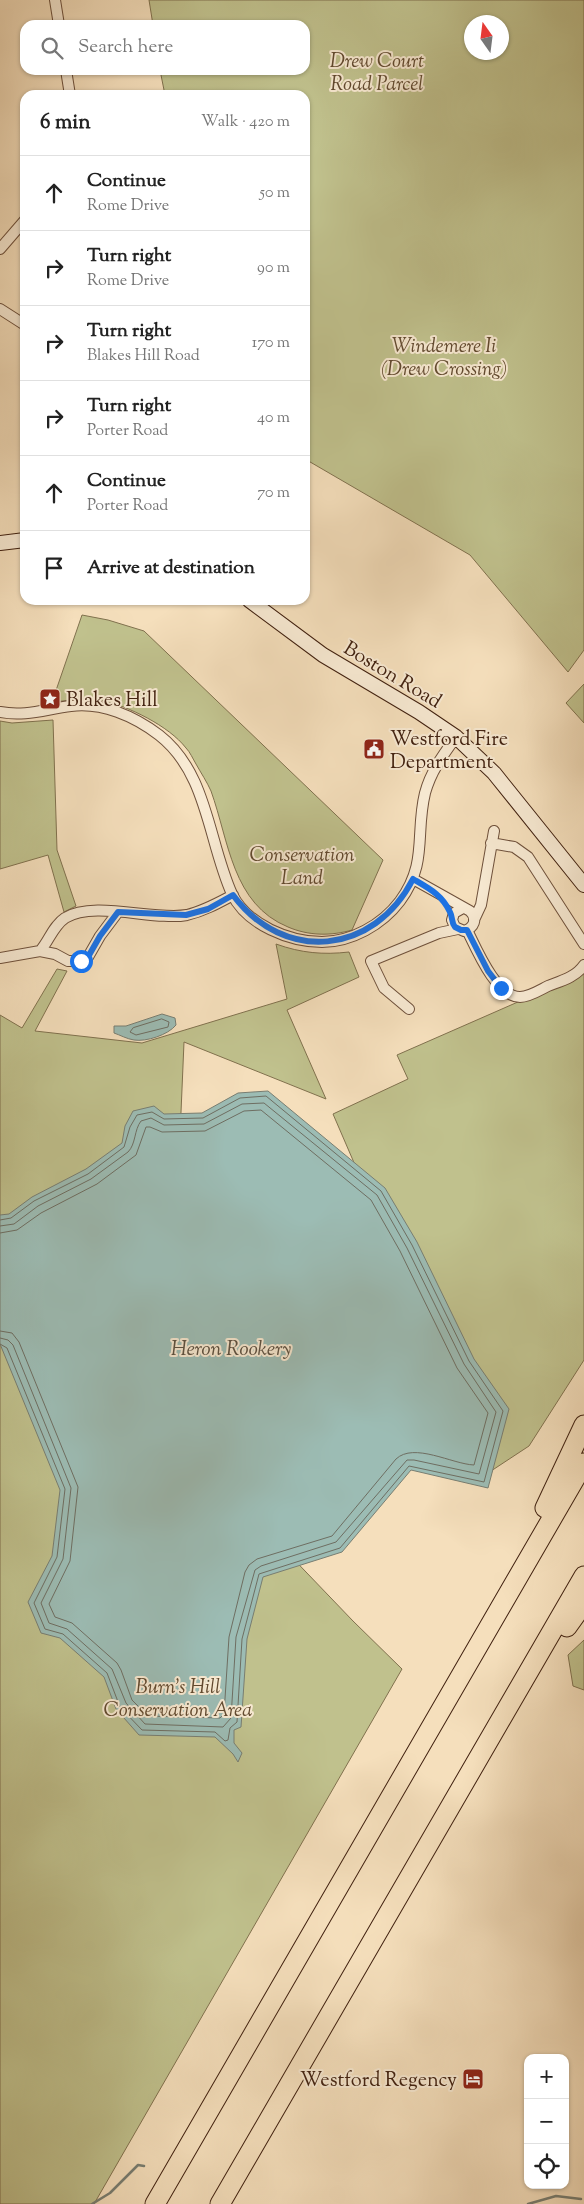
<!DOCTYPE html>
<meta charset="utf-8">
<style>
:root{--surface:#fff;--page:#f2f2f2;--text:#222;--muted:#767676;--line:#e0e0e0}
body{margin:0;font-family:"Sorts Mill Goudy",serif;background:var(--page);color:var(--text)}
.controls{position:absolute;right:15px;bottom:15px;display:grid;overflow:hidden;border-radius:10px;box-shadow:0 1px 4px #0004}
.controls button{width:45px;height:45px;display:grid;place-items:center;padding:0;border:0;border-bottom:1px solid var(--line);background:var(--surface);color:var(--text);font:25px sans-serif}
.compass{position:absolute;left:464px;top:15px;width:45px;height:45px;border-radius:50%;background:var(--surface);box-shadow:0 1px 4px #0004;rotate:346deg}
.stop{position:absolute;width:15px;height:15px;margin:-11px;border:4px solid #1a73e8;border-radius:50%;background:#fff}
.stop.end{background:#1a73e8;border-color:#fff;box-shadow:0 1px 5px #0008}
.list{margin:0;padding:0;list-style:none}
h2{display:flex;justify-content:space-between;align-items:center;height:65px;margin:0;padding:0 20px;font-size:21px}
h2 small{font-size:16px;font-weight:400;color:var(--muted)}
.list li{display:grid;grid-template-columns:32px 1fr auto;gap:15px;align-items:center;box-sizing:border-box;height:75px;padding:0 20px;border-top:1px solid var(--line)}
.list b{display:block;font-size:19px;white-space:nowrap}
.list p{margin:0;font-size:16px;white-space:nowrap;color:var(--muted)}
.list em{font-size:16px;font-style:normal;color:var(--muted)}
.icon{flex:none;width:28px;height:28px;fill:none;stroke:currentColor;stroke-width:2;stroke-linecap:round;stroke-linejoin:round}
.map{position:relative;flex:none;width:584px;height:2204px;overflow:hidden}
.search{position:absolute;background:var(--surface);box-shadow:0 1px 4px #0004;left:20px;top:20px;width:290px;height:55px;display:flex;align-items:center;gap:12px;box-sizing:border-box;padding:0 18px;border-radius:15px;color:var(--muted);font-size:19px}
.panel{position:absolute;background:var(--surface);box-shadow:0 1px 4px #0004;left:20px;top:90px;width:290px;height:515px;border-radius:15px}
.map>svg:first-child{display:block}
.green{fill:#c0c18d;stroke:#80714e;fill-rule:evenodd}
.water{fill:#9cbcb4;stroke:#787e72}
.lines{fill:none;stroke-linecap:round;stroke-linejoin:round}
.shore{stroke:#6e6e62;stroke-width:1}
.stream{stroke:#787e72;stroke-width:2.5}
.minor-casing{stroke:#6e503b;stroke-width:12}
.secondary-casing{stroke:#412110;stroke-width:16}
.motorway-casing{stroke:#412110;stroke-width:21}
.minor{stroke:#f8ead3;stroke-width:10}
.secondary{stroke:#f8ead3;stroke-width:14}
.motorway{stroke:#f5dfbc;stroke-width:19}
.route{stroke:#1a73e8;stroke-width:6}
.labels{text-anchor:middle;stroke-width:4;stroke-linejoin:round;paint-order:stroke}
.park-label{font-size:20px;font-style:italic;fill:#61492f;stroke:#f8ead3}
.street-label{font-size:20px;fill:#412110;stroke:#f8ead3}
.poi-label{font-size:20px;fill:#412110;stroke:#f8ead3;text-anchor:start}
.water-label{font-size:21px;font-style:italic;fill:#5c5041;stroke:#f8ead3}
</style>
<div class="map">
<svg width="584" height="2204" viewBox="0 0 584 2204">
<rect width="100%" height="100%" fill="#f5dfbc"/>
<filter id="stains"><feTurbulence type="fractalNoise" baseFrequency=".004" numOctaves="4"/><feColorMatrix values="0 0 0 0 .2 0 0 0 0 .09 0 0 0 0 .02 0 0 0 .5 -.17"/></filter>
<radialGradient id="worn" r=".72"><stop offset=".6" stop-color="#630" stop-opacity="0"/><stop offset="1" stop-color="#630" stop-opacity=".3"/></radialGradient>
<path class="green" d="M149 0H584V650L568 672 470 555 305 459V95H165L160 70H305V25H153ZM472 22H502V52H472Z
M82 615 108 620 144 631 383 860 352 930C331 936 309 936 288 927 232 904 229 841 211 791 207 782 201 773 196 764 193 759 190 752 186 748 169 726 128 706 101 700 86 697 67 701 52 702Z
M584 684V723L566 703Z
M53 720 57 850 76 906 64 912 48 855 0 869V721L12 723Z
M276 944C301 953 323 955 349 952L359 977 287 1010 326 1099 184 1042 173 1300 71 1327 353 1621 402 1669 94 2204H0V1015L22 1028 57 969 67 971 35 1031 142 1043 287 999Z
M584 973V1360L529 1446 488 1473 333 1114 408 1079 397 1055Z
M584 1640V1690L573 1686 568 1655Z"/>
<path class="water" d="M162 1014 175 1018 176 1025C168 1035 146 1042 134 1040 127 1039 120 1035 114 1033V1026H126Z
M268 1091 385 1188 417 1242 474 1359 509 1409 488 1488 411 1470 342 1552 263 1577 247 1639 241 1727 234 1730V1743L242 1753 238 1762 233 1754 215 1737 139 1735 116 1709 104 1677 60 1638 41 1633 28 1602 52 1556 60 1490 0 1344V1215L9 1214 32 1197 86 1169 122 1143 125 1126 133 1111 154 1106 164 1114 202 1113 238 1093Z"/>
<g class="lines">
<path class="shore" d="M162 1019 169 1022 168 1027 136 1035 130 1032 133 1028Z
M0 1220 11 1218 34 1201 88 1174 124 1147 130 1127 137 1115 152 1112 164 1119 203 1118 240 1098 266 1096 381 1191 412 1245 469 1361 503 1411 484 1482 409 1466 340 1548 259 1574 242 1639 237 1722 230 1728 228 1740 225 1741 215 1732 142 1730 120 1707 107 1673 63 1634 45 1629 34 1603 57 1557 65 1489 7 1348 0 1344
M0 1226 14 1224 38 1206 91 1179 128 1152C136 1144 134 1130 141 1121L151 1118 164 1125 204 1124 242 1104 264 1103 377 1195 407 1248 464 1364 496 1412 479 1474 414 1460H407L336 1542 261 1566 255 1570 236 1637 231 1718 223 1727 145 1724 126 1703 112 1669 67 1629 49 1623 41 1603 63 1559 71 1488 13 1345 8 1340 0 1338
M0 1233 17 1230 41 1213 97 1184 136 1155 146 1127H150L162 1132 205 1131 244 1111 261 1110 371 1200 400 1251 457 1368 488 1413 474 1465C452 1464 414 1442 396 1459L332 1536 257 1559 249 1565 245 1572 229 1637 224 1714 220 1718 148 1716 132 1700 121 1670 117 1663 72 1623 55 1617 49 1604 70 1561 78 1487 19 1342 12 1333 0 1331"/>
<path class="stream" d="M92 2204 110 2193 138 2165 144 2166
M528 2204 556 2196 581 2199"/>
<g class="minor-casing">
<path id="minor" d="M55 0 59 25
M66 70 70 95
M0 249 25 220
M0 309 25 325
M0 712C25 717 46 709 71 706 102 702 134 716 159 735 208 773 208 841 232 894 247 925 290 942 322 942 351 942 382 925 400 901 428 863 415 834 425 793 431 771 443 755 456 737
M491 843 514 847 528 857 584 944
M413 879 470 911C478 919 474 928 464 931L455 927 452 920 454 913 463 908
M474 920 481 905 494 831
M467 930C476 948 496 997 520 997 529 997 540 990 548 986 561 981 576 977 584 965
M40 951C49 941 53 926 65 918 94 900 154 921 187 915 204 911 218 903 233 895
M0 958 40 951 55 954 68 961H81L88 957 100 936 118 912
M409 1009 384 988 371 961 439 933 458 929"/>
</g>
<g class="secondary-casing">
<path id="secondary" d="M0 543 25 540
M249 600 323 655 419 712 456 737 494 773 584 885"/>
</g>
<g class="motorway-casing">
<path id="motorway" d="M545 1508 584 1425
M567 1627 584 1603
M155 2204 584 1463
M220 2204 584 1576"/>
</g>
<use href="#minor" class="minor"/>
<use href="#secondary" class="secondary"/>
<use href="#motorway" class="motorway"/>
</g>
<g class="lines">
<path class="route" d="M81 961 88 957 100 936 118 912 186 915 208 909 233 895C284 964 374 955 413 879 430 889 442 895 450 912 453 918 451 922 455 927L461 930H467L488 971 501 988"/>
</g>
<defs>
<g id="sight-square" transform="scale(1.125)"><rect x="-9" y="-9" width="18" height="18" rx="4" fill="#8f2418" stroke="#f8ead3"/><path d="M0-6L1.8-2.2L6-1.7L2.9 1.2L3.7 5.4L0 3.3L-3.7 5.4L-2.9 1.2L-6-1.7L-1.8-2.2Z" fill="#fff"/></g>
<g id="civic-square" transform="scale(1.125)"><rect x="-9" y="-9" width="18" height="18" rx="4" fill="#8f2418" stroke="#f8ead3"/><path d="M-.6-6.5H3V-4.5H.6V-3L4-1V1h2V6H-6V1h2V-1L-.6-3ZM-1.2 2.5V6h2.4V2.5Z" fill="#fff"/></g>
<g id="hotel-square" transform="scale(1.125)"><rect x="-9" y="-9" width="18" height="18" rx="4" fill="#8f2418" stroke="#f8ead3"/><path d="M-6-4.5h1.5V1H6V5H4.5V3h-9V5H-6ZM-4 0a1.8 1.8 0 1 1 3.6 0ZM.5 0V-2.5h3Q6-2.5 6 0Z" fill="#fff"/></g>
</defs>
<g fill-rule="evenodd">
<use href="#sight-square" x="50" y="699"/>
<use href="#civic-square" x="374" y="749"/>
<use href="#hotel-square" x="473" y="2079"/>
</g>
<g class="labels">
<g class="park-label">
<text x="377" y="67">Drew Court<tspan x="377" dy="23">Road Parcel</tspan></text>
<text x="444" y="352">Windemere Ii<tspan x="444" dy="23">(Drew Crossing)</tspan></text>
<text x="302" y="861">Conservation<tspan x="302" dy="23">Land</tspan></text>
<text x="178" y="1693">Burn’s Hill<tspan x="178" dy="23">Conservation Area</tspan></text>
</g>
<g class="street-label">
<text transform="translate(393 674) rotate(31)" y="7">Boston Road</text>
</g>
<g class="poi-label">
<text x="66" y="706">Blakes Hill</text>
<text x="390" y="745">Westford Fire<tspan x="390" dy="23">Department</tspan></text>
<text x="457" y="2086" text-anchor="end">Westford Regency</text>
</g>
<g class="water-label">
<text x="231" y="1355">Heron Rookery</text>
</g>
</g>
<rect width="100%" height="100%" filter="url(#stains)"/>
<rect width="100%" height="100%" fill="url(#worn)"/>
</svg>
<div class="controls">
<button>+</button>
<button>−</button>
<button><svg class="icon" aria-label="locate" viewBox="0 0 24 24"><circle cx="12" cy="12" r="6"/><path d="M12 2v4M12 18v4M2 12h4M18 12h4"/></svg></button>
</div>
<svg class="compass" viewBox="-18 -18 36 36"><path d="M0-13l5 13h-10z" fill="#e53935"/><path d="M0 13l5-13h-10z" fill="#767676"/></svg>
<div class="stop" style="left:81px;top:961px"></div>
<div class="stop end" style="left:501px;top:988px"></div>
<div class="search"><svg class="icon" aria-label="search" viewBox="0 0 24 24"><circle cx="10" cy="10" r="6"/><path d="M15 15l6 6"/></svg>Search here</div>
<section class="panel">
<h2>6 min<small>Walk · 420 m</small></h2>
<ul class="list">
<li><svg class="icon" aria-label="ahead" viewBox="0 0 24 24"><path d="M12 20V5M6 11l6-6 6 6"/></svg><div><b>Continue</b><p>Rome Drive</p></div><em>50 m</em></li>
<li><svg class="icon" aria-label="right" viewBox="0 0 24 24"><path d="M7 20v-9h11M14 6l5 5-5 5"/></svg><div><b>Turn right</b><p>Rome Drive</p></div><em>90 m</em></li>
<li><svg class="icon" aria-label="right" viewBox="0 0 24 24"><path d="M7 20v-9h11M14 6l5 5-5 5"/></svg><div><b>Turn right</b><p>Blakes Hill Road</p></div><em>170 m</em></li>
<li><svg class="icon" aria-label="right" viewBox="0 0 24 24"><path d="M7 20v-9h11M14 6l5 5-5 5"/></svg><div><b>Turn right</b><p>Porter Road</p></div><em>40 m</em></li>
<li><svg class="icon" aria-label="ahead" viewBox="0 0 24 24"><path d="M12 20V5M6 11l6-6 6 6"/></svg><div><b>Continue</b><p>Porter Road</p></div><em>70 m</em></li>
<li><svg class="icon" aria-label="arrive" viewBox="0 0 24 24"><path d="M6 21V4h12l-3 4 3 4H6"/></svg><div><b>Arrive at destination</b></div></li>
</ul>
</section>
</div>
